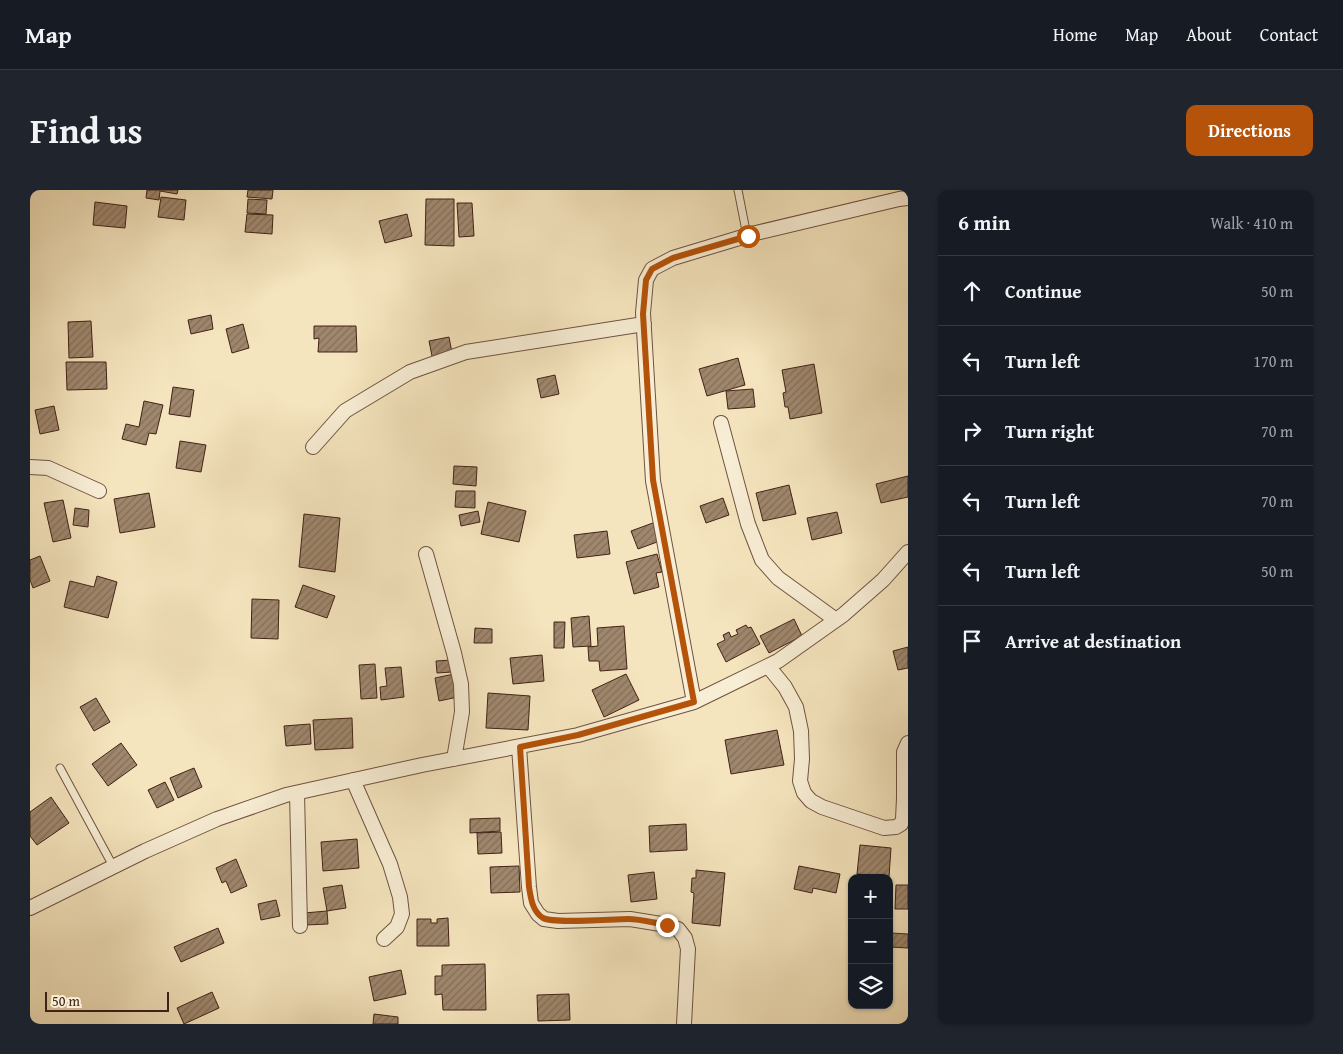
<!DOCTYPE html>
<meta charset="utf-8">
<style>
:root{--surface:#171b24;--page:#20242c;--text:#f1f3f6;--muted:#9ea1a6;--line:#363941;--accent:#b45309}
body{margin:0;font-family:"Gentium Book Plus",serif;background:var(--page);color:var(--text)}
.controls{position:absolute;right:15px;bottom:15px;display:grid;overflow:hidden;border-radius:10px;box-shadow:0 1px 4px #0004}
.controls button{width:45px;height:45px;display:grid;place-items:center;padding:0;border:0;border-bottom:1px solid var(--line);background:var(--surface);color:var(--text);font:25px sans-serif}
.scale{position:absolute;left:15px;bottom:12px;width:124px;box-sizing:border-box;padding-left:5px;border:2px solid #422216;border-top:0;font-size:14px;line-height:18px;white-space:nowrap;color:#422216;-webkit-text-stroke:4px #f8eed5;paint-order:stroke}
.stop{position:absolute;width:15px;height:15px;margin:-11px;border:4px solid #b45309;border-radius:50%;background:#fff}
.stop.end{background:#b45309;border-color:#fff;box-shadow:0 1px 5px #0008}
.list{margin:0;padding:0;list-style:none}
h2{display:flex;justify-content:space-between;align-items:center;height:65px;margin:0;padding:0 20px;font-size:21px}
h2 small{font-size:16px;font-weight:400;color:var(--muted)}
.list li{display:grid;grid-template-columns:32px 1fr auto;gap:15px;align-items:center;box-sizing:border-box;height:70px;padding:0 20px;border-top:1px solid var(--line)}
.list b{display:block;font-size:19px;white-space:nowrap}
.list em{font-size:16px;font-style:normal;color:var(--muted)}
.icon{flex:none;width:28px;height:28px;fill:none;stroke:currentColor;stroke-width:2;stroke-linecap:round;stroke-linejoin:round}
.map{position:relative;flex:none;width:878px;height:834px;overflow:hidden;border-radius:10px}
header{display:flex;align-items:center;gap:30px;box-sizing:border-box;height:70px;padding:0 25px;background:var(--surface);border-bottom:1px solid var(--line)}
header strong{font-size:24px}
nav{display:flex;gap:28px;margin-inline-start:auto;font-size:18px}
.intro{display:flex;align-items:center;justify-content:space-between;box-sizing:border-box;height:120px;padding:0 30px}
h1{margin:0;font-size:35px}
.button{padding:12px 22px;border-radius:10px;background:var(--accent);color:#fff;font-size:18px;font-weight:700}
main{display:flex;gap:30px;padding:0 30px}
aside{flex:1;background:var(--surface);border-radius:10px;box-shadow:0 1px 4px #0004}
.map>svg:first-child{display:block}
.building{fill:url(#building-hatch);stroke:#422216}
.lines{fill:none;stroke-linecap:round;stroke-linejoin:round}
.service-casing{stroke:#6f5340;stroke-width:9}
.minor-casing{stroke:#6f5340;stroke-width:16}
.service{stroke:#f8eed5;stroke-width:7}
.minor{stroke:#f8eed5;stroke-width:14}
.route{stroke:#b45309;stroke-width:6}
</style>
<header>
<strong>Map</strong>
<nav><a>Home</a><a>Map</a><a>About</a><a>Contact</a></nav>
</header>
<div class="intro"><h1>Find us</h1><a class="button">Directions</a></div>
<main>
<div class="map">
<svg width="878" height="834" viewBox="0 0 878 834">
<defs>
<pattern id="building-hatch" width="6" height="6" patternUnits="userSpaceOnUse" patternTransform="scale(1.25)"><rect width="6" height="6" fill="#9f876d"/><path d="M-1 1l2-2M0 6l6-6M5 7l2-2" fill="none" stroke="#836e59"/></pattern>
</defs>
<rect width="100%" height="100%" fill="#f5e5be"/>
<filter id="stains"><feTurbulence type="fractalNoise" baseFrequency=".004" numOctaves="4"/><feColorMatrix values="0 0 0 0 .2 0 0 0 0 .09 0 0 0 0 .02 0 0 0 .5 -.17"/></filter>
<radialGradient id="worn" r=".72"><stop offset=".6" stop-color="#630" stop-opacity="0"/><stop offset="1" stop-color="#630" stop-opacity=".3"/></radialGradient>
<path class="building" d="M117 0H148L147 4 130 1 129 10 116 8Z
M218 0H243L242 9 217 7Z
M131 7 156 10 154 30 128 27Z
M218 9 237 10 236 24 217 23Z
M396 9H424V56L395 55Z
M65 12 97 16 95 38 63 35Z
M427 13H442L444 46 429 47Z
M217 24 243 25 242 44 215 42Z
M377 24 382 46 355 53 349 31Z
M181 125 183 139 161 144 158 130Z
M61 131 63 167 39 168 38 132Z
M213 134 219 158 202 163 196 139Z
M284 136H326L327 162H288L289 148 284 149Z
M419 147 424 173 404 176 399 151Z
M708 168 715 195 677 206 669 179Z
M36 172H76L77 199 37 200Z
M784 174 792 223 760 229 758 217H755L753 203 756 202 752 180Z
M525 185 529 204 511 208 507 189Z
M143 197 164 200 160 227 139 224Z
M723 199 725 217 698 219 696 201Z
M114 211 133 215 126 244 119 243 116 255 92 249 96 234 109 237Z
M24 216 29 240 10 244 5 220Z
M150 251 176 255 171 282 146 278Z
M424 276 447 277 446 296 423 294Z
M878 286V307L851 313 846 294Z
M759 295 766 324 733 331 726 303Z
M426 301H445V318L425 317Z
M119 303 125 337 90 343 84 309Z
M693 308 699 325 676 333 670 316Z
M33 310 41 348 23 352 14 313Z
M458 312 496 321 489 352 451 344Z
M45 318 59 320 58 337 43 335Z
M448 321 450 332 431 336 429 325Z
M807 322 812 343 782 350 777 328Z
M274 324 310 328 305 382 269 377Z
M631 330 638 348 608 359 601 341Z
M577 341 580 364 547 368 544 345Z
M627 364 632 382 626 383 629 397 604 404 596 372Z
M10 366 20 391 3 398 0 390V370Z
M67 386 87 392 78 428 34 417 40 391 64 397Z
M273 395 305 406 297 428 265 417Z
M222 409 249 410 248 449 221 448Z
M559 426 561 456 543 457 541 428Z
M764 429 772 446 739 463 730 446Z
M524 432H535L534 458H524Z
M716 435 718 438 721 437 730 454 696 472 687 454 695 450 693 445 699 442 701 447 708 444 706 440Z
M594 436 597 479 570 481 569 471H559L558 457 568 456 567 438Z
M445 438 462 439V453H444Z
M878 457V478L868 480 863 461Z
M512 465 514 491 483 494 480 468Z
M421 470 422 482 407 483 406 471Z
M345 474 347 508 331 509 329 475Z
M371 477 374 507 351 510 350 497 357 496 355 478Z
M424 484 428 507 409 511 405 488Z
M596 484 609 510 574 527 562 500Z
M458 503 500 506 498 540 456 538Z
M66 508 80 532 64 541 50 517Z
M322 528 323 558 285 560 283 530Z
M280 534 281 554 256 556 254 536Z
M747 540 754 575 701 584 695 550Z
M91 553 107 575 78 596 62 574Z
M164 578 172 597 148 608 140 588Z
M135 592 144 610 127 618 118 600Z
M21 607 39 633 7 655 0 646V622Z
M470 628V641L440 643V629Z
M656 634 657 660 620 662 619 636Z
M471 642 472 663 448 664 447 643Z
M327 649 329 678 293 681 291 652Z
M830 655 861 658 859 687 827 684Z
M206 669 217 696 201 703 196 691 192 693 186 678Z
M489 676 490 702 461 703 460 677Z
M769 676 810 684 806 703 783 698 782 703 764 699Z
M666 680 695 683 690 736 662 733 664 703 661 702 662 688H666Z
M624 682 627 709 601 712 598 685Z
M312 695 316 718 297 721 293 698Z
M866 695H878V719H865Z
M246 710 250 726 231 730 228 714Z
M297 721 298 734 275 735 274 723Z
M418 728 419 756H387V729H401V733H407V729Z
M188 738 194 753 151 772 144 757Z
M861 743 878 744V758L860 757Z
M455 774 456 820H413L412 804 405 805V786H412V775Z
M371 780 376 804 344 811 339 787Z
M182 802 189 818 154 834 147 818Z
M539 804 540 830 508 831 507 805Z
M344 824 368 827V834H343Z"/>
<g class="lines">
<g class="service-casing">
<path id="service" d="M708 0 717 46
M30 578 83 676"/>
</g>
<g class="minor-casing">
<path id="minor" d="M691 233 718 334 732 370 748 388 806 430
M283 257 315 221 380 182 436 162 614 134
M0 277 18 278 69 301
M396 364 424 463 431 494 432 522 424 569
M738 476 755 497 766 517 771 541 772 569 770 591 774 603 781 611 792 617 854 638 866 637 871 634 873 629 874 608V562L878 553
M664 512 623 291 613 123 616 90 622 79 643 68 726 43 869 9 878 8
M489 557 499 697 501 713 508 724 514 729 528 731 600 729 637 735 648 739 655 748 658 759 654 834
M323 590 360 674 370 707 372 724 367 737 354 749
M267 603 270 736
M0 718 115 661 187 629 256 605 392 575 548 545 664 512 748 471 813 425 853 390 878 362"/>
</g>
<use href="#service" class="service"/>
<use href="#minor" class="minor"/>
</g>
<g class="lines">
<path class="route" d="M637 735C624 733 611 729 598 729 582 729 524 734 513 728 502 721 501 708 499 697L490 557 548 545 664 512 623 290 613 124 616 90 622 79 643 68 718 46"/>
</g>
<rect width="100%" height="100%" filter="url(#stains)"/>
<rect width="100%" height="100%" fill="url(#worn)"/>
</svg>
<div class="controls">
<button>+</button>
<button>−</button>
<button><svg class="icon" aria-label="layers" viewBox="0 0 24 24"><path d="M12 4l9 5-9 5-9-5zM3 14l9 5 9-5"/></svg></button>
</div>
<div class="scale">50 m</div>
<div class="stop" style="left:718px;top:46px"></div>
<div class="stop end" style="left:637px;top:735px"></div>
</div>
<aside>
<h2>6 min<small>Walk · 410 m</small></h2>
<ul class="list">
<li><svg class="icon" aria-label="ahead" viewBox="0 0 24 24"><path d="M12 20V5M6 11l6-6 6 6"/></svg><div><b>Continue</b></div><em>50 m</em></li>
<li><svg class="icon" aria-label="left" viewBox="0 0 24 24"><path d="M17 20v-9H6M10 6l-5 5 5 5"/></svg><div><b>Turn left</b></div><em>170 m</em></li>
<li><svg class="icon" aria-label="right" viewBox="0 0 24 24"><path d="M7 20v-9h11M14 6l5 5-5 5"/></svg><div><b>Turn right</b></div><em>70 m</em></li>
<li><svg class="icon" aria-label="left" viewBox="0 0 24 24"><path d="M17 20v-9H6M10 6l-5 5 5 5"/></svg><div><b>Turn left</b></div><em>70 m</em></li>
<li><svg class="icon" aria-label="left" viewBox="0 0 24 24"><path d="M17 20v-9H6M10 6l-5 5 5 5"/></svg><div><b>Turn left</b></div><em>50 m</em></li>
<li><svg class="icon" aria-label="arrive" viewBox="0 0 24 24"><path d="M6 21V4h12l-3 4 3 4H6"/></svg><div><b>Arrive at destination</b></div></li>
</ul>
</aside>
</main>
